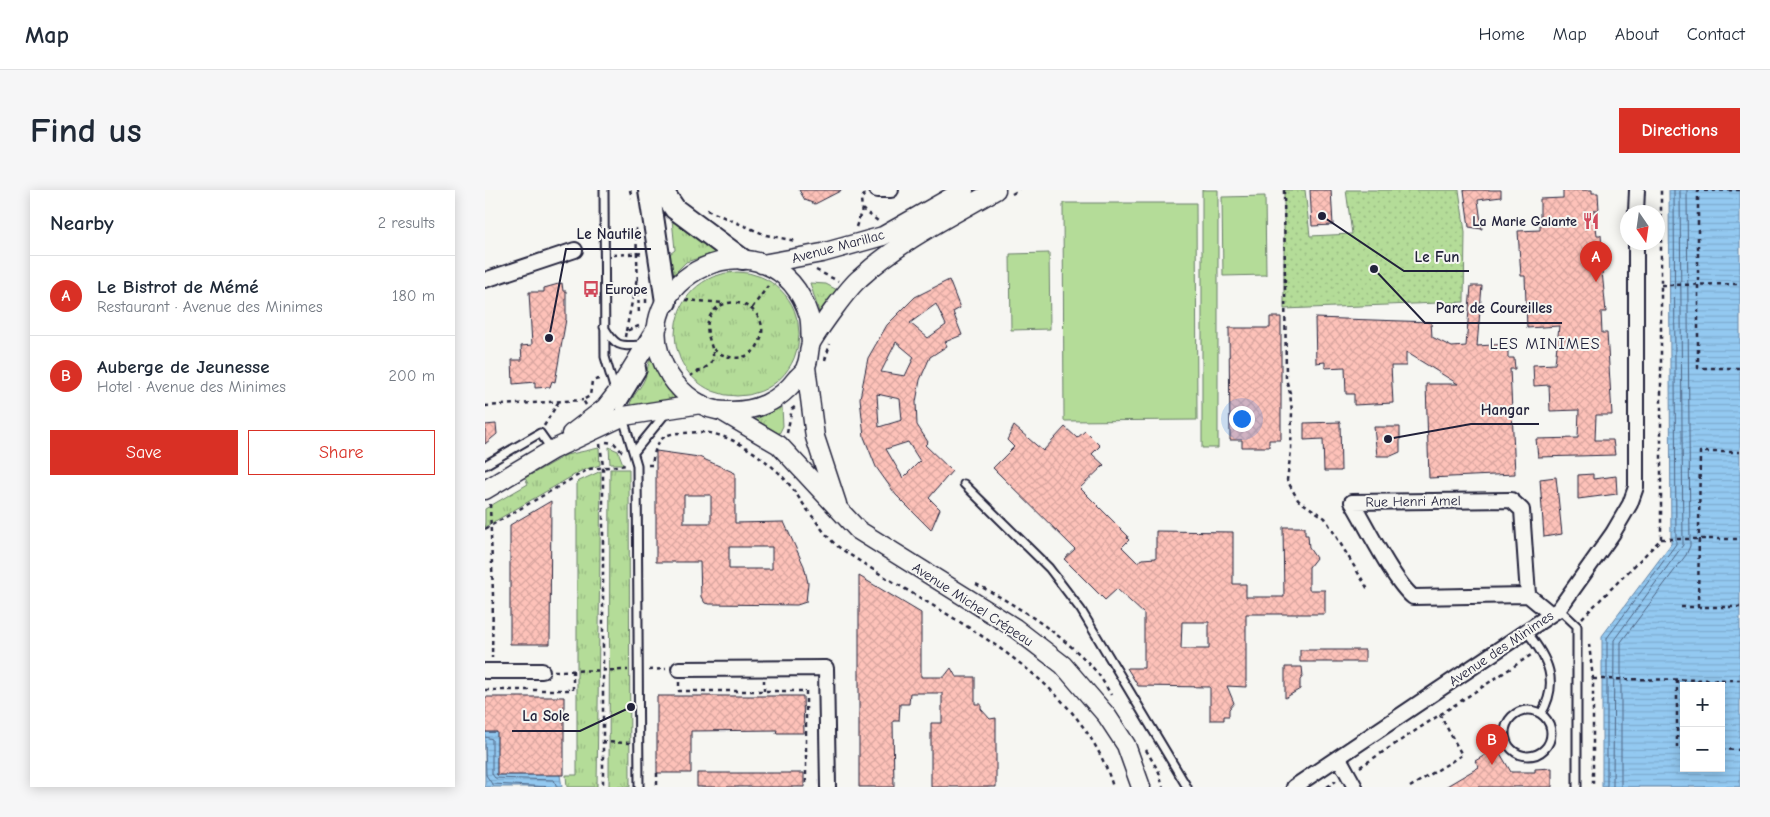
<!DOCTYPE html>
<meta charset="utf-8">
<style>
:root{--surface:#fff;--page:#f6f6f7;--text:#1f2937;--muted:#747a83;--line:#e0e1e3;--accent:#d93025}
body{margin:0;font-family:"Comic Neue",sans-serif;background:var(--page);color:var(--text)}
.controls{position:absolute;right:15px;bottom:15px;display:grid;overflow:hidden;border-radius:0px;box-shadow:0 2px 12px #0003}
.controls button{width:45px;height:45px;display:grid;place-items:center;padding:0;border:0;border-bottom:1px solid var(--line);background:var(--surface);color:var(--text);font:25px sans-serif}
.compass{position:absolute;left:1135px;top:15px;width:45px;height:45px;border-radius:50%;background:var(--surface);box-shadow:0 2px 12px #0003;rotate:167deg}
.you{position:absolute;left:756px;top:228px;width:18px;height:18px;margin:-12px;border:4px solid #fff;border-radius:50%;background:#1a73e8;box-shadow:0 0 0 8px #1a73e833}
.badge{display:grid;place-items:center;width:32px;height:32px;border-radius:50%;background:var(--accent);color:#fff;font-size:16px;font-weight:700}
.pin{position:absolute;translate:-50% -41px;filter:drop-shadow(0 1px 2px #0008)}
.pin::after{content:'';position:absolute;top:26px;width:18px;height:15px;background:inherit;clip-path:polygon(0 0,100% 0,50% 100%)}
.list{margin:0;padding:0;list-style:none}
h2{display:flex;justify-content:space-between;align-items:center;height:65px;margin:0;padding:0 20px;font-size:21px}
h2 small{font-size:16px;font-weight:400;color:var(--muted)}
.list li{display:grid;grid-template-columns:32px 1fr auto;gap:15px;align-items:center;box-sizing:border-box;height:80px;padding:0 20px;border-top:1px solid var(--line)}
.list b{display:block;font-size:19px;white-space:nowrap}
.list p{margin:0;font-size:16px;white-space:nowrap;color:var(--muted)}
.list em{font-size:16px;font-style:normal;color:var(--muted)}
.actions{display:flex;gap:10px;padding:15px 20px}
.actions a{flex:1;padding:11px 0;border:1px solid var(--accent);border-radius:0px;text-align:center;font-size:18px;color:var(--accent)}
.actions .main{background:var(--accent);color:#fff}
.map{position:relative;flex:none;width:1255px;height:597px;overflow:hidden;border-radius:0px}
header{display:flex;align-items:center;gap:30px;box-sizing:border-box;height:70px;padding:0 25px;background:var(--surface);border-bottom:1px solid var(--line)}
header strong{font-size:24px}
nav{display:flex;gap:28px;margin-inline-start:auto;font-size:18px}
.intro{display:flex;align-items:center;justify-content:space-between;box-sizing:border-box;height:120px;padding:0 30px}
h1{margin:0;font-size:35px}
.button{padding:12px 22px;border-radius:0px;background:var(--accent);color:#fff;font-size:18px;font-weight:700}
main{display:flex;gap:30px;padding:0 30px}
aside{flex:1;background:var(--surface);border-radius:0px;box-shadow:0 2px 12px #0003}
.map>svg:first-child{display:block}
.grass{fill:url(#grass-tufts);stroke:#6b7f6a}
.park{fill:url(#park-dots);stroke:#6b7f6a}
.garden{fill:#b4dc98;stroke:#6b7f6a}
.water{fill:url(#water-rules);stroke:#6686a8;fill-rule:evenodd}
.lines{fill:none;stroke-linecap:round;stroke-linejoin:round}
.shore{stroke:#4f6584;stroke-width:1}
.building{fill:url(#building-cross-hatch);stroke:#22223b;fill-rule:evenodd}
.service-casing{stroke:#22223b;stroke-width:11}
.minor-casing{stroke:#22223b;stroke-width:18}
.tertiary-casing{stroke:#22223b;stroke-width:21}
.secondary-casing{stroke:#22223b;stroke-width:24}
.path{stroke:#22223b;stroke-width:2.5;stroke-dasharray:4 4;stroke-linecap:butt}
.service{stroke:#f6f6f2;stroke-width:7}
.minor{stroke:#f6f6f2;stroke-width:14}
.tertiary{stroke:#f6f6f2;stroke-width:18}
.secondary{stroke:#f6f6f2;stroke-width:20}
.labels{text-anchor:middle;stroke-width:4;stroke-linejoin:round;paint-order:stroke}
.poi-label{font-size:14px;font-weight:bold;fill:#22223b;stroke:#f6f6f2;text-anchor:end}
.street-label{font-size:14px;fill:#22223b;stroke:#f6f6f2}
.quarter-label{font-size:16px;letter-spacing:1px;fill:#22223b;stroke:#f6f6f2}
.leader{fill:none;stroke:#22223b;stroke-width:2}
.callout-dot{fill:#22223b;stroke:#f6f6f2;stroke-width:2}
.callout-label{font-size:15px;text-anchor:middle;font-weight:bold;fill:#22223b;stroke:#f6f6f2;stroke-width:4;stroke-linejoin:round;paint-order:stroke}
</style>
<header>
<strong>Map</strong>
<nav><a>Home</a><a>Map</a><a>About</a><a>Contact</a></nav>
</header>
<div class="intro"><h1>Find us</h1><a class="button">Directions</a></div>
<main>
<aside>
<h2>Nearby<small>2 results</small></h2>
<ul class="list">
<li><span class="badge">A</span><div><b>Le Bistrot de Mémé</b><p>Restaurant · Avenue des Minimes</p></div><em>180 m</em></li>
<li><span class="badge">B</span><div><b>Auberge de Jeunesse</b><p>Hotel · Avenue des Minimes</p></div><em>200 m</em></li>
</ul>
<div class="actions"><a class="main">Save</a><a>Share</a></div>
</aside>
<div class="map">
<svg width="1255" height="597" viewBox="0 0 1255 597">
<defs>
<pattern id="grass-tufts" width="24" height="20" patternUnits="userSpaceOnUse" patternTransform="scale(1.25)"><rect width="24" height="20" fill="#b4dc98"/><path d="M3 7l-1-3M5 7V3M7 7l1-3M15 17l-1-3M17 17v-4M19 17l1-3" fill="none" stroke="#9abc84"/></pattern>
<pattern id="park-dots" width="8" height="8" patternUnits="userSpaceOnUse" patternTransform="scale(1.25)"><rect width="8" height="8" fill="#b4dc98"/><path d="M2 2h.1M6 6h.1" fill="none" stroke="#9abc84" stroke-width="1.8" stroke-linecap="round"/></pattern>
<pattern id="water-rules" width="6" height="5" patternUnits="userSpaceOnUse" patternTransform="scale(1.25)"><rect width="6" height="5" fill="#93c9f1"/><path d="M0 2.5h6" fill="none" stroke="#7eacd0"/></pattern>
<pattern id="building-cross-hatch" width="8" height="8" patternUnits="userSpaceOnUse" patternTransform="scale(1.25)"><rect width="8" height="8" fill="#fec2b9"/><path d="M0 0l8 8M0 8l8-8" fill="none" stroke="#d9a6a0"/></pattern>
</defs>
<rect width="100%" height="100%" fill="#f6f6f2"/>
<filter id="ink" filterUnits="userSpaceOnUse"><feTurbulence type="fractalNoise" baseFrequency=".02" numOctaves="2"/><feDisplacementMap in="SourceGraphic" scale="10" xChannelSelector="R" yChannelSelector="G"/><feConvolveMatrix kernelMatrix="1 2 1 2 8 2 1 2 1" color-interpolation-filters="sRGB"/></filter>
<g filter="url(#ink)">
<path class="grass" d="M187 29 236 61 201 72 183 90 181 67 190 60Z
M190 144a62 62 0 1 1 124 0a62 62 0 1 1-124 0Z
M325 93 341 94 354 101 336 128Z
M168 165 178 187 195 211 144 217C147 205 156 199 160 188 163 181 162 172 168 165Z
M297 217 298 236 293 246 267 231Z
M124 257 133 261 138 274H125Z
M114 258 115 275 96 281 0 337V319L43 294 40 288 81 265Z
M125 279H144L145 597H124Z
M116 281 112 597H82L81 585H92V292Z"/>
<path class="park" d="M799 0H820L825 46 867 44 861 0H974L980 42 979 112 799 119Z"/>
<path class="garden" d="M717 0H733V258H717Z
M780 6 781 85 738 86 737 7Z
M578 13H711L712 230 579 231Z
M564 63 565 139 526 140 525 64Z"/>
<path class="water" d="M1184 0H1255V597H1117V446L1186 354ZM1199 496H1236V578H1199Z
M0 542H12L75 585 77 597H0Z"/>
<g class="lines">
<path class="shore" d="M0 547 7 549V584L10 588 69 590 72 597
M0 554 1 585 7 594 65 597
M1122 597V448L1191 354 1189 0
M1128 597 1129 450 1198 355 1195 0
M1136 597V452L1201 365 1205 356 1202 0"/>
</g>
<path class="building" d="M314 0H357L330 14 320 10Z
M825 0H846L848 35 827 36Z
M979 0H1016V7L993 10 997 39 984 37Z
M1078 0H1107V3H1113L1114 20H1109L1112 45H1116L1117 61H1115L1121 122H1116L1117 143H1122L1127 225H1111L1110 250H1128L1130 265 1053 267 1051 249 1093 248 1094 220 1065 221 1064 195 1049 196 1048 175 1070 174 1074 136 1042 138 1040 86H1036L1033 41 1055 40V9L1078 8Z
M464 90 475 118 468 122 477 145 460 152 462 156 445 167 435 190 431 212 432 235 443 252 440 255 467 281 444 308 455 319 446 340 411 305 391 277 379 247 375 208 383 168 402 135 430 107ZM451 114 461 135 443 148 425 133ZM411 152 429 167 420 186 396 182ZM392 204 415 209 417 230 394 237ZM423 252 435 271 418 288 401 259Z
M77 93 78 101H81V129L70 192 67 191 65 197 50 198V192L28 194 27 170H37L36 156 47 155 44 102H59V98Z
M986 96H997L992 156 1023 154V168H1029L1030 179H1025L1030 284 944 288 941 194H973L921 162V176H906L908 213 869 215V204H861L860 177 840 178V172L831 173 830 128 946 132 947 147 967 157 981 156Z
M785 127H796V250H784V257H757V250H745L744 138H785Z
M855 232 856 281H839L838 249 819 250V233Z
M11 234 12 244 0 254V235Z
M529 236 558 261 580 237 592 248 600 241 615 256 607 264 619 275 595 298 643 346 642 348 644 350 637 357 652 372 657 369 671 368V341L748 342V394H761V407H799L798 337H820V345H823L824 358 831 368 824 377V400H840V424H761V497L742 496 749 513 744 519V526H739V530H725V497L653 496 642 478H659V424L632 399 620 410 579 369 590 359 508 278 529 257 522 250ZM697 432H724V459H696Z
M889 237H915V262L906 266H892Z
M171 261 214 267 250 283V333L299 332 319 376 323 393 321 412 312 415 224 414 220 413 216 407 215 372H171ZM199 305H226V333H199ZM244 357H287V379H244Z
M1108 284V289L1131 286 1132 304 1093 309V285Z
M1071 287 1077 344 1059 347 1055 289Z
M66 311 65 454H25V335Z
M374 386 436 423V487H459L466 478 471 487H490V514H496V519L505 529 511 528V597H446V533H457V503H425L424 514H415L414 531H408L409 597H374Z
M815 460H880V472H815Z
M800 477H817L818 486 815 490V499L800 508Z
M172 506H318L319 543H291L292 540 206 541V583H172Z
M0 507H79V585H12V542H0Z
M1012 558 1026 582H1050V579L1067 578V597H960L994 577 990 571Z
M212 583H319V597H212Z"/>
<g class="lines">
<g class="service-casing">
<path id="service" d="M119 0 120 167 152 275 154 597
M119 137C132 159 136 156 159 155
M136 216 157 181 155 170
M150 261 181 223
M0 275 55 243 67 260
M479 294 564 378 596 420 702 597
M1074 419 1092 436V597
M1041 441C1063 468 1075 492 1056 524
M1020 543a23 23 0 1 1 46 0a23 23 0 1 1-46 0Z"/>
</g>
<g class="minor-casing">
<path id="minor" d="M392 0H406
M1151 22 1152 0
M0 90 90 60
M1043 405 928 407C909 392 881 335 867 312L1026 310 1037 320 1043 405 1066 424
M194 479 341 478 343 597
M0 481H57
M854 568 870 597
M809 597 1074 419 1128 343 1145 314 1151 297V52"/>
</g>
<g class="tertiary-casing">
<path id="tertiary" d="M277 74 337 63 398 46 479 0
M326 153C325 144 326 134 324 126 289 13 124 89 185 186 197 204 218 221 241 221 271 222 294 212 312 188 315 185 320 181 321 176 325 168 323 158 327 151 336 136 363 98 375 88 415 51 464 27 511 0
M321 177 330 247 352 314
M238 222 294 255 373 340 530 438 578 475 622 526 641 555 656 597
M86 244 120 218 131 204 173 136
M0 300 67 260 139 226 216 214"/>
</g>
<g class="secondary-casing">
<path id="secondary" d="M164 0 181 112
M177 0 190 19 257 69"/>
</g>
<path class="path" d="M145 0 147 8
M799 0 801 189 805 203 807 222 806 261 802 290 813 310 840 328 884 401
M1255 0 1213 1V178H1255
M380 4 376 9 377 19 393 31
M527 4 534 0
M222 20 281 45 311 51
M371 37 377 19
M151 38 154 126
M128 65 158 63
M331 80 353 91
M1176 95 1255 94
M161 101V115
M200 110 240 113
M267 118 283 96
M141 141 152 88
M140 147 141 141 154 136
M340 170 345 154
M205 186C211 182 220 179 225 174 236 162 213 142 227 123 247 98 287 122 275 151 266 173 242 171 227 158
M101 215 98 210 105 206 107 191 117 188
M0 216 98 210
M59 236 74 211
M302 243 307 219 311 216
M121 252 129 253 137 262
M115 254 118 276V597
M163 275H167C170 254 175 242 199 243 207 243 217 241 225 243 251 248 278 267 296 285 308 297 317 314 328 327 336 338 345 351 355 358 448 423 593 478 628 597
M5 314 8 405 7 468
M0 339 104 279 142 275
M1176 349H1255
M491 394C530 414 580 446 609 479 616 487 621 496 626 505
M1196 417H1255
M1213 417 1215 262H1255
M1097 428 1176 349V0
M1104 454 1108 489V597
M164 480 181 479
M69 481 143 480
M1108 489 1255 490
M1192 490V559H1199
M194 492V501H321V597
M0 500H88V481
M279 501V490
M117 552 145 553
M1236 559 1255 560
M661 560 674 582 678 597
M875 577 1046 465
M172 583V597
M842 597 851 591
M925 597 977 565 955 525"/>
<use href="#service" class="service"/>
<use href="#minor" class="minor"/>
<use href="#tertiary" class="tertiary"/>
<use href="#secondary" class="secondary"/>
</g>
</g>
<defs>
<g id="restaurant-bare" transform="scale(1.35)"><path d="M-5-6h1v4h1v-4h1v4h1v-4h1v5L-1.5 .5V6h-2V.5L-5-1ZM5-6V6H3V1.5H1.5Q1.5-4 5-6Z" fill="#d1495b" stroke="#f6f6f2" stroke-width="2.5" paint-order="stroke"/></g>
<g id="bus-bare" transform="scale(1.35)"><path d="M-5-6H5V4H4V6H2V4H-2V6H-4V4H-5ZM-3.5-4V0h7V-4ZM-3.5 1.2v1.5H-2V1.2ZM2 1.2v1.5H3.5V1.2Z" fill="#d1495b" stroke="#f6f6f2" stroke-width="2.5" paint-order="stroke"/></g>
</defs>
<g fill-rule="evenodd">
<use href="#restaurant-bare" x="1106" y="31"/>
<use href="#bus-bare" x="106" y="99"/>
</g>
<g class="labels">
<g class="poi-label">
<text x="1092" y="36">La Marie Galante</text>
<text x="120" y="104" text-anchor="start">Europe</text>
</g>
<g class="street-label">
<text transform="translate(353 56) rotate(-15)" y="5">Avenue Marillac</text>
<text transform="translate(928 311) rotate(-1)" y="5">Rue Henri Amel</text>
<text transform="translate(488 414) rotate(33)" y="5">Avenue Michel Crépeau</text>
<text transform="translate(1016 458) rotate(-34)" y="5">Avenue des Minimes</text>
</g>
<g class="quarter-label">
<text x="1060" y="159">LES MINIMES</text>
</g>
</g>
<path class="leader" d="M64 148L81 59H166M837 26L919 81H984M889 79L940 133H1077M903 249L986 234H1054M146 517L95 541H27"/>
<g class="callout-dot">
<circle cx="64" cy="148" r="5"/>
<circle cx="837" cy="26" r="5"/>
<circle cx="889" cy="79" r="5"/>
<circle cx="903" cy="249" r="5"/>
<circle cx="146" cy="517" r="5"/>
</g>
<g class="callout-label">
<text x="124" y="49">Le Nautile</text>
<text x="952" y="72">Le Fun</text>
<text x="1009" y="123">Parc de Coureilles</text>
<text x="1020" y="225">Hangar</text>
<text x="61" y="531">La Sole</text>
</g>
</svg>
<div class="controls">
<button>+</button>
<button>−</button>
</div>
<svg class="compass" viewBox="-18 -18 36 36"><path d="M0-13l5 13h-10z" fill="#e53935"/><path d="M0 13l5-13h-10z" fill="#747a83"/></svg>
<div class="you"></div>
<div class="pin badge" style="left:1111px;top:92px">A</div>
<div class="pin badge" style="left:1007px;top:575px">B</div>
</div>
</main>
